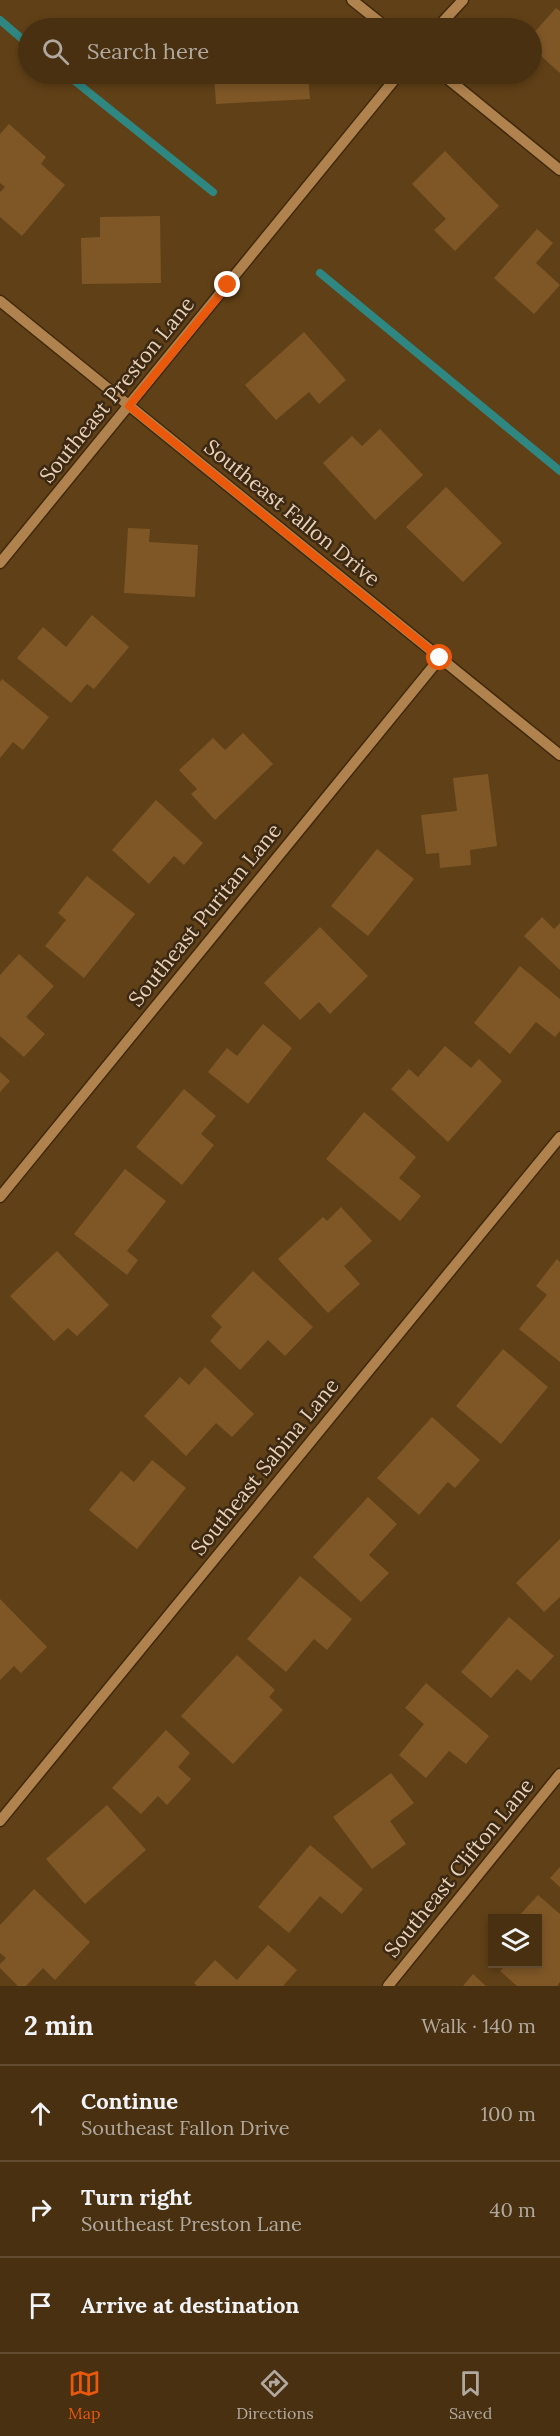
<!DOCTYPE html>
<meta charset="utf-8">
<style>
:root{--surface:#483011;--page:#4f381a;--text:#f1f3f6;--muted:#b1a99f;--line:#604b31;--accent:#ea580c}
body{margin:0;font-family:Lora,serif;background:var(--page);color:var(--text)}
.controls{position:absolute;right:18px;bottom:18px;display:grid;overflow:hidden;border-radius:0px;box-shadow:0 3px 9px #0003}
.controls button{width:54px;height:54px;display:grid;place-items:center;padding:0;border:0;border-bottom:2px solid var(--line);background:var(--surface);color:var(--text);font:30px sans-serif}
.stop{position:absolute;width:18px;height:18px;margin:-14px;border:4px solid #ea580c;border-radius:50%;background:#fff}
.stop.end{background:#ea580c;border-color:#fff;box-shadow:0 2px 6px #0008}
.list{margin:0;padding:0;list-style:none}
h2{display:flex;justify-content:space-between;align-items:center;height:78px;margin:0;padding:0 24px;font-size:26px}
h2 small{font-size:20px;font-weight:400;color:var(--muted)}
.list li{display:grid;grid-template-columns:39px 1fr auto;gap:18px;align-items:center;box-sizing:border-box;height:96px;padding:0 24px;border-top:2px solid var(--line)}
.list b{display:block;font-size:22px;white-space:nowrap}
.list p{margin:0;font-size:20px;white-space:nowrap;color:var(--muted)}
.list em{font-size:20px;font-style:normal;color:var(--muted)}
.icon{flex:none;width:33px;height:33px;fill:none;stroke:currentColor;stroke-width:2;stroke-linecap:round;stroke-linejoin:round}
.map{position:relative;flex:none;width:560px;height:1986px;overflow:hidden}
.search{position:absolute;background:var(--surface);box-shadow:0 3px 9px #0003;left:18px;right:18px;top:18px;height:66px;display:flex;align-items:center;gap:15px;box-sizing:border-box;padding:0 21px;border-radius:33px;color:var(--muted);font-size:22px}
.sheet{height:366px;background:var(--surface)}
nav{display:flex;justify-content:space-around;align-items:center;box-sizing:border-box;height:84px;border-top:2px solid var(--line);background:var(--surface);font-size:16px;color:var(--muted)}
nav a{display:grid;justify-items:center;gap:3px}
nav .on{color:var(--accent)}
.map>svg:first-child{display:block}
.lines{fill:none;stroke-linecap:round;stroke-linejoin:round}
.stream{stroke:#2f8781;stroke-width:8}
.building{fill:#7f5727}
.minor-casing{stroke:#3f280c;stroke-width:13}
.minor{stroke:#b0834e;stroke-width:10}
.route{stroke:#ea580c;stroke-width:8}
.labels{text-anchor:middle;stroke-width:5;stroke-linejoin:round;paint-order:stroke}
.street-label{font-size:21px;fill:#e9d0b6;stroke:#3c2913}
</style>
<div class="map">
<svg width="560" height="1986" viewBox="0 0 560 1986">
<rect width="100%" height="100%" fill="#604017"/>
<g class="lines">
<path class="stream" d="M0 20 28 44
M66 74 213 192
M320 273 560 471"/>
</g>
<path class="building" d="M556 8 560 11V73L532 48V35Z
M282 24 283 28H244V27Z
M214 74H308L310 99 216 104Z
M9 124 46 157 41 164 65 185 22 236 0 217V192L5 187 0 183V134Z
M445 151 499 206 455 251 434 230 446 219 412 184Z
M160 216 161 283 82 284 81 238 100 237V217Z
M537 229 553 243 536 263 560 285 534 314 494 278Z
M304 332 346 380 319 404 309 392 276 420 245 385Z
M380 429 423 475 375 520 323 463 352 436 362 446Z
M446 487 502 543 463 582 406 527Z
M128 528 150 529 149 542 198 545 195 597 124 593Z
M92 615 129 647 94 689 87 684 71 703 17 658 43 627 66 647Z
M2 679 49 717 23 750 13 742 0 758V682Z
M243 733 273 764 215 820 191 794 197 789 179 770 213 738 225 750Z
M488 774 497 846 470 850 471 865 440 868 439 853 426 854 421 815 457 811 453 778Z
M156 800 203 843 184 865 174 856 149 884 112 850Z
M377 849 414 879 368 936 331 906Z
M87 876 135 914 84 978 45 946 66 920 58 913Z
M542 917 554 929 560 923V970L524 936Z
M320 927 368 976 330 1014 319 1002 300 1020 264 983Z
M19 954 54 986 26 1017 45 1034 24 1057 0 1036V975Z
M520 966 560 999V1031L555 1037 536 1022 510 1054 474 1023Z
M263 1024 292 1048 248 1104 208 1072 227 1048 237 1056Z
M445 1046 471 1068 479 1059 502 1081 448 1142 391 1089 409 1069 418 1077Z
M0 1072 10 1081 0 1092Z
M184 1089 216 1116 201 1134 214 1145 182 1185 136 1147Z
M364 1112 416 1157 399 1178 421 1196 400 1221 326 1159Z
M125 1169 166 1201 127 1251 138 1260 127 1275 74 1234Z
M341 1207 372 1241 344 1266 360 1284 328 1313 278 1259 323 1217 327 1221Z
M57 1251 109 1305 77 1336 68 1328 54 1341 10 1296Z
M557 1259 560 1262V1362L519 1329 547 1295 536 1286Z
M253 1271 313 1327 285 1356 268 1340 240 1370 210 1341 222 1327 211 1316Z
M503 1349 548 1387 501 1444 456 1406Z
M205 1367 254 1414 232 1437 216 1423 186 1456 144 1416 180 1377 189 1385Z
M432 1417 480 1460 455 1488 448 1482 419 1515 377 1478Z
M152 1460 186 1488 137 1549 89 1510 121 1471 134 1482Z
M368 1497 397 1524 369 1555 389 1573 361 1602 313 1557Z
M560 1539V1597L544 1612 516 1583Z
M300 1576 352 1619 327 1650 314 1639 286 1672 247 1639Z
M0 1599 47 1647 21 1673 14 1666 0 1680Z
M509 1617 554 1656 531 1681 517 1669 491 1698 461 1672Z
M237 1655 275 1690 269 1697 283 1710 233 1764 181 1716Z
M426 1683 489 1736 466 1764 449 1751 426 1778 399 1755 424 1724 405 1708Z
M166 1730 190 1753 178 1767 191 1779 167 1805 158 1796 141 1814 112 1788Z
M391 1773 414 1803 390 1821 406 1844 372 1869 333 1817Z
M107 1805 146 1850 85 1904 46 1859Z
M310 1845 363 1889 342 1914 320 1896 289 1933 258 1907Z
M560 1867V1887L550 1878Z
M34 1889 90 1942 55 1980 43 1968 26 1986H18L0 1968V1964L6 1958 0 1953V1925Z
M538 1895 560 1914V1982L557 1986H517L500 1971 507 1964H538V1918H517Z
M268 1945 297 1970 283 1986H197L194 1983 215 1960 237 1980Z
M473 1974 486 1986H463Z"/>
<g class="lines">
<g class="minor-casing">
<path id="minor" d="M352 0 387 28
M437 28 463 0
M442 74 560 170
M0 301 560 755
M0 563 399 74
M0 1197 440 658
M0 1821 560 1137
M388 1986 560 1774"/>
</g>
<use href="#minor" class="minor"/>
</g>
<g class="lines">
<path class="route" d="M228 285 129 406 440 658"/>
</g>
<g class="labels">
<g class="street-label">
<text transform="translate(117 390) rotate(-51)" y="7">Southeast Preston Lane</text>
<text transform="translate(292 513) rotate(39)" y="7">Southeast Fallon Drive</text>
<text transform="translate(205 915) rotate(-51)" y="7">Southeast Puritan Lane</text>
<text transform="translate(265 1467) rotate(-51)" y="7">Southeast Sabina Lane</text>
<text transform="translate(459 1868) rotate(-51)" y="7">Southeast Clifton Lane</text>
</g>
</g>
</svg>
<div class="controls">
<button><svg class="icon" aria-label="layers" viewBox="0 0 24 24"><path d="M12 4l9 5-9 5-9-5zM3 14l9 5 9-5"/></svg></button>
</div>
<div class="stop" style="left:440px;top:658px"></div>
<div class="stop end" style="left:228px;top:285px"></div>
<div class="search"><svg class="icon" aria-label="search" viewBox="0 0 24 24"><circle cx="10" cy="10" r="6"/><path d="M15 15l6 6"/></svg>Search here</div>
</div>
<section class="sheet">
<h2>2 min<small>Walk · 140 m</small></h2>
<ul class="list">
<li><svg class="icon" aria-label="ahead" viewBox="0 0 24 24"><path d="M12 20V5M6 11l6-6 6 6"/></svg><div><b>Continue</b><p>Southeast Fallon Drive</p></div><em>100 m</em></li>
<li><svg class="icon" aria-label="right" viewBox="0 0 24 24"><path d="M7 20v-9h11M14 6l5 5-5 5"/></svg><div><b>Turn right</b><p>Southeast Preston Lane</p></div><em>40 m</em></li>
<li><svg class="icon" aria-label="arrive" viewBox="0 0 24 24"><path d="M6 21V4h12l-3 4 3 4H6"/></svg><div><b>Arrive at destination</b></div></li>
</ul>
</section>
<nav>
<a class="on"><svg class="icon" aria-label="map" viewBox="0 0 24 24"><path d="M3 6l6-2 6 2 6-2v14l-6 2-6-2-6 2zM9 4v14M15 6v14"/></svg>Map</a>
<a><svg class="icon" aria-label="directions" viewBox="0 0 24 24"><path d="M12 3l9 9-9 9-9-9zM9 14v-3h6M13 9l2 2-2 2"/></svg>Directions</a>
<a><svg class="icon" aria-label="saved" viewBox="0 0 24 24"><path d="M7 4h10v16l-5-4-5 4z"/></svg>Saved</a>
</nav>
